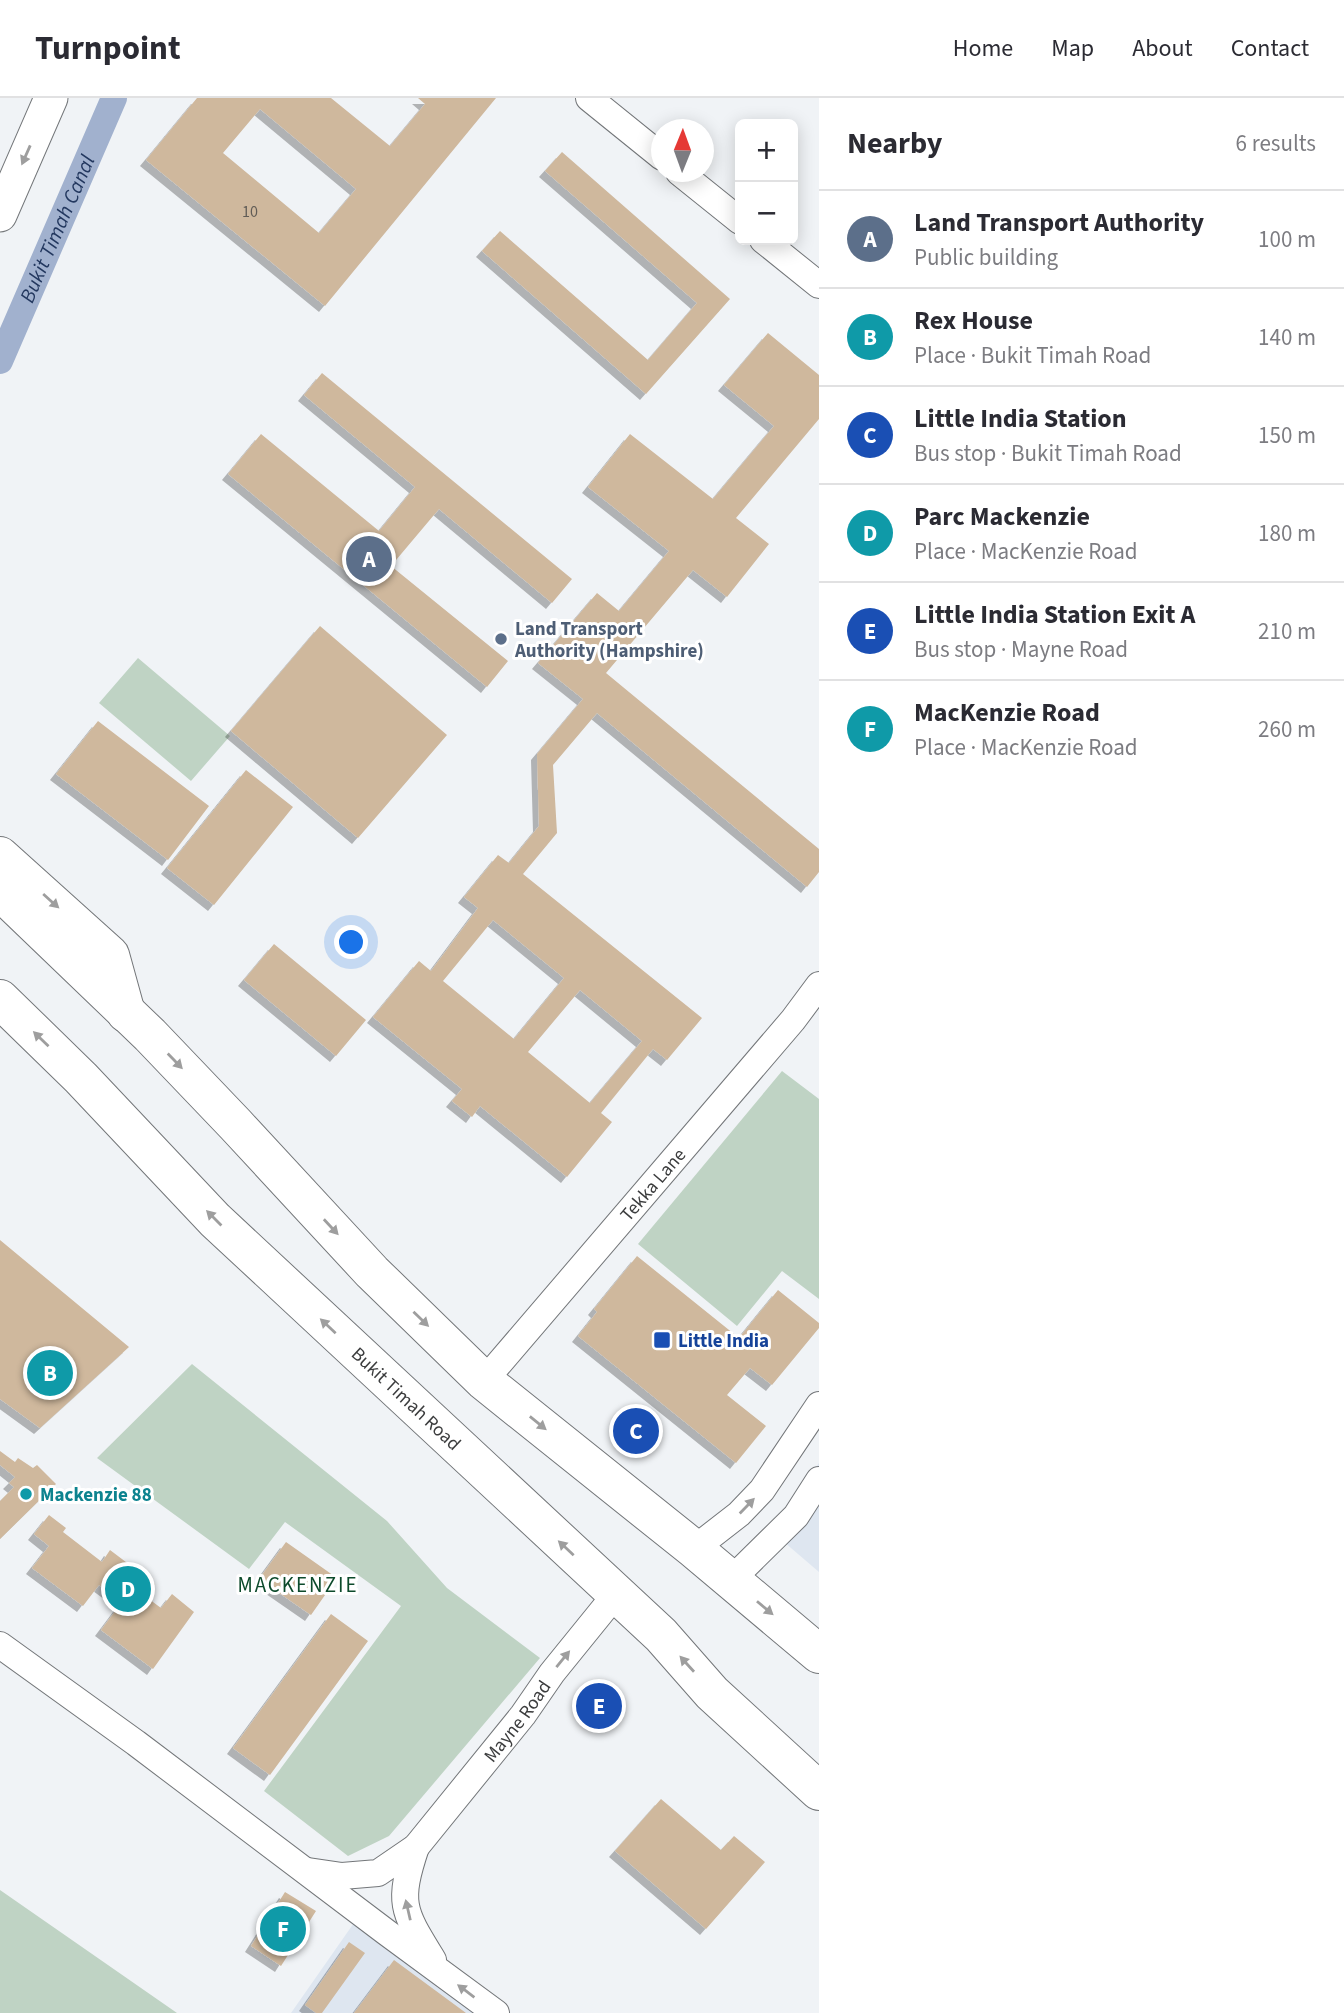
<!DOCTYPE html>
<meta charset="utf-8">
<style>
:root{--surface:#fff;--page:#f2f2f3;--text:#2b2b33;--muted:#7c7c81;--line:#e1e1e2;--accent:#3c8e60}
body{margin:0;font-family:"Source Sans 3",sans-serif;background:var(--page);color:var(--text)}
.controls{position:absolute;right:21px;top:21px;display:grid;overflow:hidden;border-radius:10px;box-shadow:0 4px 18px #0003}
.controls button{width:63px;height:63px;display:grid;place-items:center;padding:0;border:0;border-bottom:2px solid var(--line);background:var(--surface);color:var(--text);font:35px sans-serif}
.compass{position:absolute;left:651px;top:21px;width:63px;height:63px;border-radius:50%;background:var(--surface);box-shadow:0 4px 18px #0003;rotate:1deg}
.you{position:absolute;left:352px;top:845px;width:24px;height:24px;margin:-18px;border:5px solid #fff;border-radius:50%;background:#1a73e8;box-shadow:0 0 0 10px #1a73e833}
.badge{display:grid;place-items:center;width:46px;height:46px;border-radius:50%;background:var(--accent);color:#fff;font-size:23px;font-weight:700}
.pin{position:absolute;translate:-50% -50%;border:4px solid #fff;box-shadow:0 2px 7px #0006}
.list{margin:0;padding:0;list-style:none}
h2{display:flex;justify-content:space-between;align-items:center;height:91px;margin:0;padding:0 28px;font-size:30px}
h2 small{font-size:23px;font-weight:400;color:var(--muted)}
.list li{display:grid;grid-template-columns:46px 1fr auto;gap:21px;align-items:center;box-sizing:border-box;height:98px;padding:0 28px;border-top:2px solid var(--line)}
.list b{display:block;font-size:26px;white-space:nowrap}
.list p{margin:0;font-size:23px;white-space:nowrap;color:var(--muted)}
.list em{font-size:23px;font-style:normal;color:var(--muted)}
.map{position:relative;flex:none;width:819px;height:1915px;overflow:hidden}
header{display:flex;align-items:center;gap:42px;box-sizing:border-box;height:98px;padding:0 35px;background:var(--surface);border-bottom:2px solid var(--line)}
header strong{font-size:33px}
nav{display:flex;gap:38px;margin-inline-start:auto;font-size:24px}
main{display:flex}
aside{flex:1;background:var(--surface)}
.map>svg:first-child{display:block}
.built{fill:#dee6f0}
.green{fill:#bfd3c4}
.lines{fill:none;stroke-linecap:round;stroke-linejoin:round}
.canal{stroke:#a1b1ce;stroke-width:26}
.building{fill:#cfb89d;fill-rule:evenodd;filter:url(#shadow)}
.minor-casing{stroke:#737679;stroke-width:28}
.major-casing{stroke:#737679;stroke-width:35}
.highway-casing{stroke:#737679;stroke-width:40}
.minor{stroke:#fff;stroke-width:26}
.major{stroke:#fff;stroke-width:33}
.highway{stroke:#fff;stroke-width:38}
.oneway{fill:#9e9e9e}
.service-dot{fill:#5c6f8a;stroke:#fff;stroke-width:2.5}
.transit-dot{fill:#1a4fb4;stroke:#fff;stroke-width:2.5}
.culture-dot{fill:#0f9aa8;stroke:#fff;stroke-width:2.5}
.labels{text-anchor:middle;stroke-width:6;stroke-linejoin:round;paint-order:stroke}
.number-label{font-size:16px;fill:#615c56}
.service-label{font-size:19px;font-weight:bold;fill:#4e5e75;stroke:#fff;text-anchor:start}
.street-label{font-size:19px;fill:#3c3d3e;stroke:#fff}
.transit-label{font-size:19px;font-weight:bold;fill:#164399;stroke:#fff;text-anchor:start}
.culture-label{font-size:19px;font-weight:bold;fill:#0d838f;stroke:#fff;text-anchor:start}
.water-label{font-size:21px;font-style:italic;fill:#23385f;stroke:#fff}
.neighbourhood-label{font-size:21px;letter-spacing:2px;fill:#0c4a2b;stroke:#fff}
</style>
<header>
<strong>Turnpoint</strong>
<nav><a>Home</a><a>Map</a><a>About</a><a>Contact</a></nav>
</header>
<main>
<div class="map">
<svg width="819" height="1915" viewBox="0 0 819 1915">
<defs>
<filter id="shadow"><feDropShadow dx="-6" dy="6" stdDeviation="0" flood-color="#0004"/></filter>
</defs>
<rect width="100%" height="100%" fill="#f0f3f6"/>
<path class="built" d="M819 1365V1474L770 1432Z
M356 1822 480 1915H291Z"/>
<path class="green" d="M138 560 230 638 191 683 99 605Z
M782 973 819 1001V1201L782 1173 737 1228 638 1146Z
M192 1266 387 1423 447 1490 540 1560 389 1738 348 1758 264 1693 401 1508 285 1424 249 1471 97 1360Z
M0 1792 177 1915H0Z"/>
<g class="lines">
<path class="canal" id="s1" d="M0 263 114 0"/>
</g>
<path class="building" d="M197 0H331L390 48 425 6 418 0H496L325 208 146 62ZM260 11 356 91 319 135 223 55Z
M562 54 730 201 646 296 482 153 500 133 648 262 697 205 545 73Z
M768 235 819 277V321L736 420 769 446 727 499 693 472 606 575 819 751V774L807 789 597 615 553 667 557 735 523 776 702 920 667 962 653 951 601 1015 612 1024 567 1079 480 1008 472 1019 452 1003 462 991 373 919 419 863 431 873 478 810 464 799 498 757 509 765 539 728 537 656 583 601 538 565 597 495 619 513 669 453 588 389 630 336 713 401 774 328 724 287ZM493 822 564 880 514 941 443 883ZM580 892 642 943 590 1005 528 954Z
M322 275 572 481 552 505 439 411 391 468 508 563 487 589 228 376 261 336 379 433 415 389 304 297Z
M320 528 447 637 358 740 231 633Z
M98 623 209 708 168 762 56 676Z
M246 672 293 709 214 807 167 770Z
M274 846 366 922 336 958 244 882Z
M0 1142 129 1249 40 1330 0 1301Z
M637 1158 739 1240 778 1192 819 1225V1230L772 1287 750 1270 727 1297 766 1328 736 1365 578 1238 597 1214 594 1211Z
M0 1353 15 1364 18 1360 33 1370 37 1367 56 1386 0 1441V1403L14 1389 9 1385 15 1379 0 1367Z
M49 1417 66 1430 63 1434 102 1464 110 1452 155 1486 145 1498 161 1510 172 1496 194 1514 153 1571 101 1532 122 1504 99 1487 83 1508 32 1470 49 1448 34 1436Z
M286 1444 337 1480 311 1517 259 1481Z
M331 1516 368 1543 270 1677 233 1650Z
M661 1701 721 1752 734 1738 765 1764 706 1831 615 1753Z
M285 1794 316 1813 281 1868 251 1848Z
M349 1844 365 1855 322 1915H316L305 1907Z
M394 1862 466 1915H354Z"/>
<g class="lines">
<g class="minor-casing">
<g id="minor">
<path d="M589 0 662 59"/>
<path d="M679 74 740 123"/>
<path d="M763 142 819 187"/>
<path id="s2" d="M484 1283 793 922 819 887"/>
<path d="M694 1451 739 1416 762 1392 819 1307"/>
<path d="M731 1482 796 1418 819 1382"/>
<path d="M0 1547 136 1645 386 1834 496 1915"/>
<path d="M416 1749C397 1806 403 1813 433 1862"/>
<path id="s3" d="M308 1773 342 1778 378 1775 416 1749 523 1617 552 1575 616 1496"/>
</g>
</g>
<g class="major-casing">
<path id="major" d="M0 117 51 0"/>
</g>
<g class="highway-casing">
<g id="highway">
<path d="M0 758 110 857 126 915"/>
<path d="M0 793 150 937 236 1027 372 1174 484 1283 694 1451 819 1556"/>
<path id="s4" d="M0 901 81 980 215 1122 661 1537 712 1595 819 1693"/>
</g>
</g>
<use href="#minor" class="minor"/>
<use href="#major" class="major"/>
<use href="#highway" class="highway"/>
</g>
<defs><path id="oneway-solid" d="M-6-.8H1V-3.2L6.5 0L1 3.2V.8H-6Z" transform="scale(1.75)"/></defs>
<g class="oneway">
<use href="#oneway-solid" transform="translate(26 57) rotate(114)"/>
<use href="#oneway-solid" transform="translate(51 803) rotate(42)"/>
<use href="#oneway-solid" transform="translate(41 941) rotate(-136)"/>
<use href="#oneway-solid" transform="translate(175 963) rotate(46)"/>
<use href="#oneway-solid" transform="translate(214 1120) rotate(-135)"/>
<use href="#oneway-solid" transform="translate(331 1129) rotate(47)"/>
<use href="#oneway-solid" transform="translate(421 1221) rotate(44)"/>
<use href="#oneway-solid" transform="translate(328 1228) rotate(-137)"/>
<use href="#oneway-solid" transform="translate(538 1325) rotate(39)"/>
<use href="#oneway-solid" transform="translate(747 1408) rotate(-46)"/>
<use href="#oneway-solid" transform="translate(566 1450) rotate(-137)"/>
<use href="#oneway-solid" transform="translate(765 1510) rotate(40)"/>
<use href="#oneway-solid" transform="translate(563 1561) rotate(-51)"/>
<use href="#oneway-solid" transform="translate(687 1566) rotate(-132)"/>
<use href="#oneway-solid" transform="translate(408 1812) rotate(-103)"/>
<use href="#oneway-solid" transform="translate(466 1893) rotate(-143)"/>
</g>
<circle class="service-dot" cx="501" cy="541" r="7"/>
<rect class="transit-dot" x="653" y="1233" width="18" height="18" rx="3.5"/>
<circle class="culture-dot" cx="26" cy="1396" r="7"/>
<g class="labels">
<g class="number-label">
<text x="250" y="119">10</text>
</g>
<g class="service-label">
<text x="515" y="537">Land Transport<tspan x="515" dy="22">Authority (Hampshire)</tspan></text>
</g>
<g class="street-label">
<text dy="7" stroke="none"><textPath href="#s2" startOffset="259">Tekka Lane</textPath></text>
<text dy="7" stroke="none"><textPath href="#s4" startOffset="570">Bukit Timah Road</textPath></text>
<text dy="7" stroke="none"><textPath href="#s3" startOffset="278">Mayne Road</textPath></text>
</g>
<g class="transit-label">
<text x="678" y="1249">Little India</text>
</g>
<g class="culture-label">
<text x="40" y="1403">Mackenzie 88</text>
</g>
<g class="water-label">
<text dy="7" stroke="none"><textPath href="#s1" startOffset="144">Bukit Timah Canal</textPath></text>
</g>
<g class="neighbourhood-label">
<text x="298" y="1494">MACKENZIE</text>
</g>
</g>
</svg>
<div class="controls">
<button>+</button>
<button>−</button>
</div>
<svg class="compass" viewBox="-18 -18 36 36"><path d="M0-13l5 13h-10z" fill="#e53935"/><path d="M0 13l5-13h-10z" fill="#7c7c81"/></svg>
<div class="you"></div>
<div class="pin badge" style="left:369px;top:461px;background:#5c6f8a">A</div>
<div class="pin badge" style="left:50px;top:1275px;background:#0f9aa8">B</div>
<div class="pin badge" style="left:636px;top:1333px;background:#1a4fb4">C</div>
<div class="pin badge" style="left:128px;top:1491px;background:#0f9aa8">D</div>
<div class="pin badge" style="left:599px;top:1608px;background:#1a4fb4">E</div>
<div class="pin badge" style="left:283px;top:1831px;background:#0f9aa8">F</div>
</div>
<aside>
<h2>Nearby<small>6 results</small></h2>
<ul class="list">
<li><span class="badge" style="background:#5c6f8a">A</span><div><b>Land Transport Authority</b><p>Public building</p></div><em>100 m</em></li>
<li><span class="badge" style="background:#0f9aa8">B</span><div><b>Rex House</b><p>Place · Bukit Timah Road</p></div><em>140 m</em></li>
<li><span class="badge" style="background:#1a4fb4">C</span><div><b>Little India Station</b><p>Bus stop · Bukit Timah Road</p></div><em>150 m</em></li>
<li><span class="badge" style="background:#0f9aa8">D</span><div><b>Parc Mackenzie</b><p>Place · MacKenzie Road</p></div><em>180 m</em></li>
<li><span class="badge" style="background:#1a4fb4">E</span><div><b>Little India Station Exit A</b><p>Bus stop · Mayne Road</p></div><em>210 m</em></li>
<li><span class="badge" style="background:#0f9aa8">F</span><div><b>MacKenzie Road</b><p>Place · MacKenzie Road</p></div><em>260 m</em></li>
</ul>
</aside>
</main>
